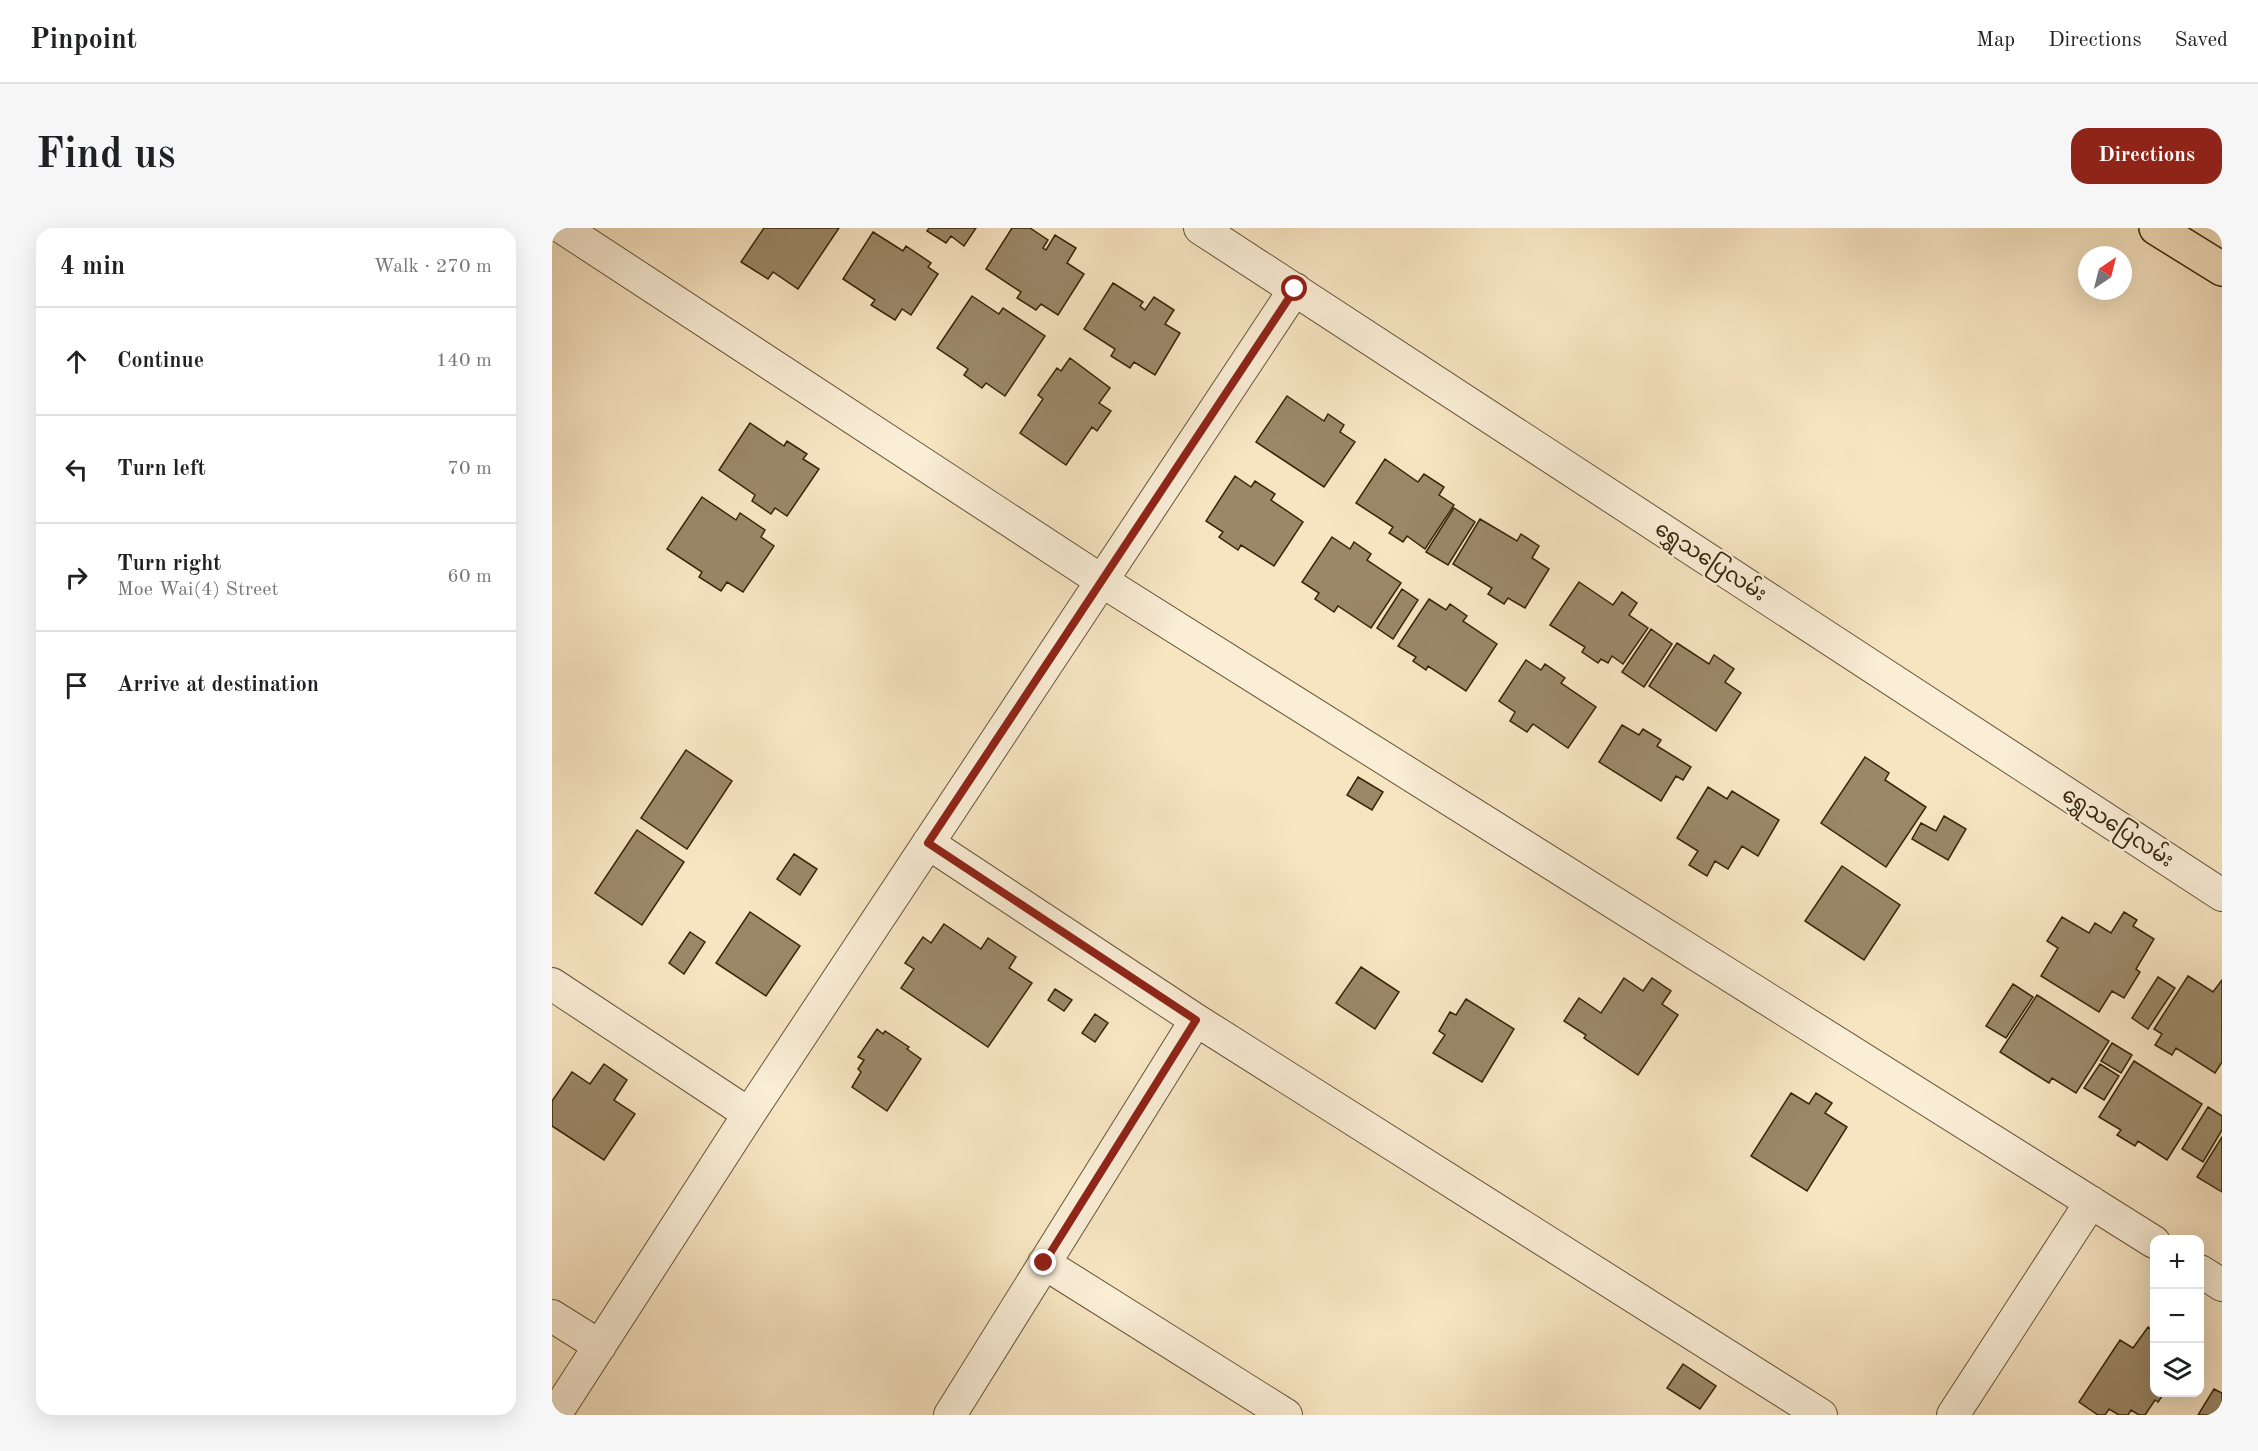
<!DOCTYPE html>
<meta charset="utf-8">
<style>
:root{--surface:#fff;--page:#f6f6f6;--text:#202124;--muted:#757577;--line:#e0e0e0;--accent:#8f2418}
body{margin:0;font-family:"Old Standard TT","Noto Sans Myanmar",serif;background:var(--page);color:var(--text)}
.controls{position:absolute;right:18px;bottom:18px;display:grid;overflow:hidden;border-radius:12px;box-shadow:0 6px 24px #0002}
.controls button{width:54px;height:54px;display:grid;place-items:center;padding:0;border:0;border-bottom:2px solid var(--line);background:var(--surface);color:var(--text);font:30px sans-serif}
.compass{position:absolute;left:1526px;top:18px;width:54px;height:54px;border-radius:50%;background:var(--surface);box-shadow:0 6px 24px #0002;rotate:35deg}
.stop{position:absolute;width:18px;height:18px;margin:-14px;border:4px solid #8f2418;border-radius:50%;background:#fff}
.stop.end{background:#8f2418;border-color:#fff;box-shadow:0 2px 6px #0008}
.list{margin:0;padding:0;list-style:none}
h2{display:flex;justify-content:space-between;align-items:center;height:78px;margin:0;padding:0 24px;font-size:26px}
h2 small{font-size:20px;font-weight:400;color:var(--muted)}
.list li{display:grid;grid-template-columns:39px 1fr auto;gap:18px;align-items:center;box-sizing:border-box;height:108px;padding:0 24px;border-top:2px solid var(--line)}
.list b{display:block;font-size:22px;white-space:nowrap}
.list p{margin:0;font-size:20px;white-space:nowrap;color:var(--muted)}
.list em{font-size:20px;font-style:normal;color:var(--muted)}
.icon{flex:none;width:33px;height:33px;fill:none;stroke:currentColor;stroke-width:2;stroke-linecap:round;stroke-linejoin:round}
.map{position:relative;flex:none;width:1670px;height:1187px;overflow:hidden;border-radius:18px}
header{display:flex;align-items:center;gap:36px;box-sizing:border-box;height:84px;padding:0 30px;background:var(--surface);border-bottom:2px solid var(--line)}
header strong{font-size:28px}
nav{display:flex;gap:33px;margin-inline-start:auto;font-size:21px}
.intro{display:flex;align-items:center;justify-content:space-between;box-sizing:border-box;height:144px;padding:0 36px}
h1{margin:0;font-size:42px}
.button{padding:15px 27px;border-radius:18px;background:var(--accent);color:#fff;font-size:21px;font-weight:700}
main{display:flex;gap:36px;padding:0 36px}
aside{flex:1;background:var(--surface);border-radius:18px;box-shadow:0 6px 24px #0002}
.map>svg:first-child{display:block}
.building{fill:#9b8869;stroke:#372408;stroke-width:1.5}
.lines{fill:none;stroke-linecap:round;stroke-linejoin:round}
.minor-casing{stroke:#675436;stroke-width:34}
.primary-casing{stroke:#372408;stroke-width:36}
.minor{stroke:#faeed7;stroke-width:32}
.primary{stroke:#f7e5c2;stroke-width:33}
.route{stroke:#8f2418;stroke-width:8}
.labels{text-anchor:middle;stroke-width:5;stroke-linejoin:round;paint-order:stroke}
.street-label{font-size:21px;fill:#372408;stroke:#faeed7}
</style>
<header>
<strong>Pinpoint</strong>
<nav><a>Map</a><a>Directions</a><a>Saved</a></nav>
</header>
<div class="intro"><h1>Find us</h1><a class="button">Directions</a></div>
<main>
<aside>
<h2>4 min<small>Walk · 270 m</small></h2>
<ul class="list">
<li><svg class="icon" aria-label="ahead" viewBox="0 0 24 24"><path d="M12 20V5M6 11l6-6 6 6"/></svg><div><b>Continue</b></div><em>140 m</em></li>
<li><svg class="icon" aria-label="left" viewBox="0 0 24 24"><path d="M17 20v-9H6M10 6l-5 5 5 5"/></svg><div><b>Turn left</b></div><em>70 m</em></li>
<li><svg class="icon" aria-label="right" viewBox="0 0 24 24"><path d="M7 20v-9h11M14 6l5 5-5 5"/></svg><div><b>Turn right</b><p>Moe Wai(4) Street</p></div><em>60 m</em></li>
<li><svg class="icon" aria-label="arrive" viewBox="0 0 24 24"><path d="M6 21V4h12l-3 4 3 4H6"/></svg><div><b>Arrive at destination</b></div></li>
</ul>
</aside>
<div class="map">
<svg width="1670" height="1187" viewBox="0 0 1670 1187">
<rect width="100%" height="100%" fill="#f7e5c2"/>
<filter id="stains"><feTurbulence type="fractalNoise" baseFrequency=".00333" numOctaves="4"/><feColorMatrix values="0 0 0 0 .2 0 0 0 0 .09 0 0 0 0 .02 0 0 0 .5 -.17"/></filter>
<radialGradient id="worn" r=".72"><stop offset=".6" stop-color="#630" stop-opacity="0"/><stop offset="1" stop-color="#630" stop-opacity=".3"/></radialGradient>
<path class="building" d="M212 0H287L246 61 221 44 216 51 189 34Z
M377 0H424L412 18 399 8 394 15 375 3Z
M460 0H478L496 12 491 20 494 22 503 7 524 20 515 35 532 46 506 87 489 76 484 82 465 70 469 64 434 41Z
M321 4 351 23 354 18 379 35 376 39 386 46 359 87 350 81 343 92 319 77 323 72 291 51Z
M561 55 591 74 588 78 593 82 602 69 622 82 613 96 628 105 603 147 582 134 578 140 559 128 563 121 532 101Z
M420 68 447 86 451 80 493 108 453 168 434 155 430 160 412 147 416 141 385 120Z
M518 130 558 160 547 175 559 183 545 203 540 199 514 237 468 205 491 171 486 167 505 140 509 143Z
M735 168 772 193 776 186 792 197 788 204 803 214 772 259 704 214Z
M198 195 232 218 235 213 255 226 251 231 267 241 235 288 223 280 219 286 200 273 203 267 167 242Z
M833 231 866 254 872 246 892 259 887 267 902 277 873 321 855 308 851 314 837 305 841 299 804 275Z
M683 248 699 259 703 253 723 266 719 272 751 294 722 338 689 317 686 322 667 309 671 304 654 293Z
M150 269 184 292 188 285 213 302 209 309 222 318 191 364 175 354 169 363 147 349 150 344 115 321Z
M902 280 923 294 896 337 874 324Z
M928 291 965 313 969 306 987 318 980 330 997 341 973 380 956 370 952 376 936 366 940 360 901 336Z
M780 309 798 321 802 314 819 326 815 332 849 355 819 400 786 378 782 384 763 371 767 365 750 354Z
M1027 354 1061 377 1070 364 1085 375 1077 387 1096 400 1071 436 1060 428 1056 435 1049 431 1046 435 1030 424 1033 419 998 397Z
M850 361 866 372 841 411 825 400Z
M877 371 894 382 898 376 915 388 911 393 945 416 914 463 876 438 874 442 861 433 864 429 846 418Z
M1099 401 1120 416 1092 459 1070 444Z
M1125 415 1157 436 1162 427 1182 441 1173 454 1189 465 1164 503 1097 458Z
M974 432 989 442 993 436 1013 450 1009 455 1044 479 1016 520 981 496 975 504 958 493 963 484 947 473Z
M1070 497 1087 507 1091 501 1109 512 1105 518 1139 539 1131 552 1124 548 1109 573 1047 534Z
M134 522 180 553 135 621 89 590Z
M1313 529 1337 545 1333 552 1374 579 1334 639 1269 595Z
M806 549 831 564 820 582 795 567Z
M1156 559 1175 571 1180 563 1227 592 1206 628 1190 618 1176 641 1163 633 1155 648 1137 637 1146 623 1125 610Z
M1392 588 1414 601 1396 632 1360 611 1369 595 1384 603Z
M85 602 132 634 90 697 43 665Z
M242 626 265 641 248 667 225 651Z
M1290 638 1348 677 1312 732 1253 693Z
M198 684 248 718 214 768 164 735Z
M1572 684 1585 692 1581 698 1602 711 1584 741 1588 744 1572 770 1560 763 1547 784 1489 748 1506 720 1495 713 1510 689 1537 705 1543 695 1559 705Z
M392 696 429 721 436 710 464 729 457 740 480 755 436 819 349 760 362 741 353 735 371 709 379 715Z
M138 704 153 714 132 746 117 735Z
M809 739 847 764 823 801 784 775Z
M1636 748 1661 764 1670 752V834L1663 845 1624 820 1620 827 1603 817 1610 806 1602 801Z
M1606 749 1623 760 1596 801 1580 790Z
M1072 750 1091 763 1100 750 1119 763 1110 776 1126 787 1086 847 1032 810 1034 807 1012 793 1027 770 1049 785Z
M1461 756 1481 769 1454 810 1434 798Z
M503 761 520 772 512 783 496 772Z
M1485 767 1557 813 1524 865 1500 850 1497 855 1448 824Z
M914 771 962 801 930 854 881 825 893 807 887 803 898 784 904 787Z
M543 786 556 795 543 814 530 805Z
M325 801 331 806 333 803 357 819 355 821 369 831 335 883 300 859 309 844 306 841 312 832 306 829Z
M1560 815 1580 827 1569 845 1549 833Z
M1582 833 1650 876 1615 932 1586 913 1583 918 1565 907 1569 902 1547 889Z
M52 836 75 852 62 872 83 886 52 932 0 898V873L20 844 38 856Z
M1548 836 1567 848 1552 872 1532 860Z
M1239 865 1257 876 1264 865 1280 875 1273 885 1295 899 1255 963 1199 928Z
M1656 879 1670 888V902L1651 934 1630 921Z
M1670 909V964L1645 949Z
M1596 1099 1602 1104V1164H1613L1606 1174 1603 1172 1593 1187H1587L1579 1182 1576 1187H1567L1557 1181 1553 1187H1546L1527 1174 1568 1112 1581 1120Z
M1131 1136 1164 1158 1148 1181 1115 1160Z
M1662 1161 1670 1165V1187H1646Z"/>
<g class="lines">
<g class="minor-casing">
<path id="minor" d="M11 0 550 353 1602 1014
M648 0 1670 667
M376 615 644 792 1269 1187
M0 756 197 886
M492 1035 734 1187
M1648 1043 1670 1057
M0 1088 48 1118
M3 1187 197 886 743 61
M398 1187 644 792
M1401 1187 1539 974"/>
</g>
<g class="primary-casing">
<path id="primary" d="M1604 0 1670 41"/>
</g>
<use href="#minor" class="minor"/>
<use href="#primary" class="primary"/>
</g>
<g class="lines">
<path class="route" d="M492 1035 644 792 376 615 743 61"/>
</g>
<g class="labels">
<g class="street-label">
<text transform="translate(1159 333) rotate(33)" y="7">ရွှေသပြေလမ်း</text>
<text transform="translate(1566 599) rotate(33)" y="7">ရွှေသပြေလမ်း</text>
</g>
</g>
<rect width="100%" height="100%" filter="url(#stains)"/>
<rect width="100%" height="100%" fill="url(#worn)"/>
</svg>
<div class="controls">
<button>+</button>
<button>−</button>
<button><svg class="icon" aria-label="layers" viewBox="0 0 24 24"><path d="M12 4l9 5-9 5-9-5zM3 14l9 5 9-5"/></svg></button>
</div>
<svg class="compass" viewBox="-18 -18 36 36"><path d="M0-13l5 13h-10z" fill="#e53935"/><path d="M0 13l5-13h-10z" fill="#757577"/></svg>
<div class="stop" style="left:743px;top:61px"></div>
<div class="stop end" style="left:492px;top:1035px"></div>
</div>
</main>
